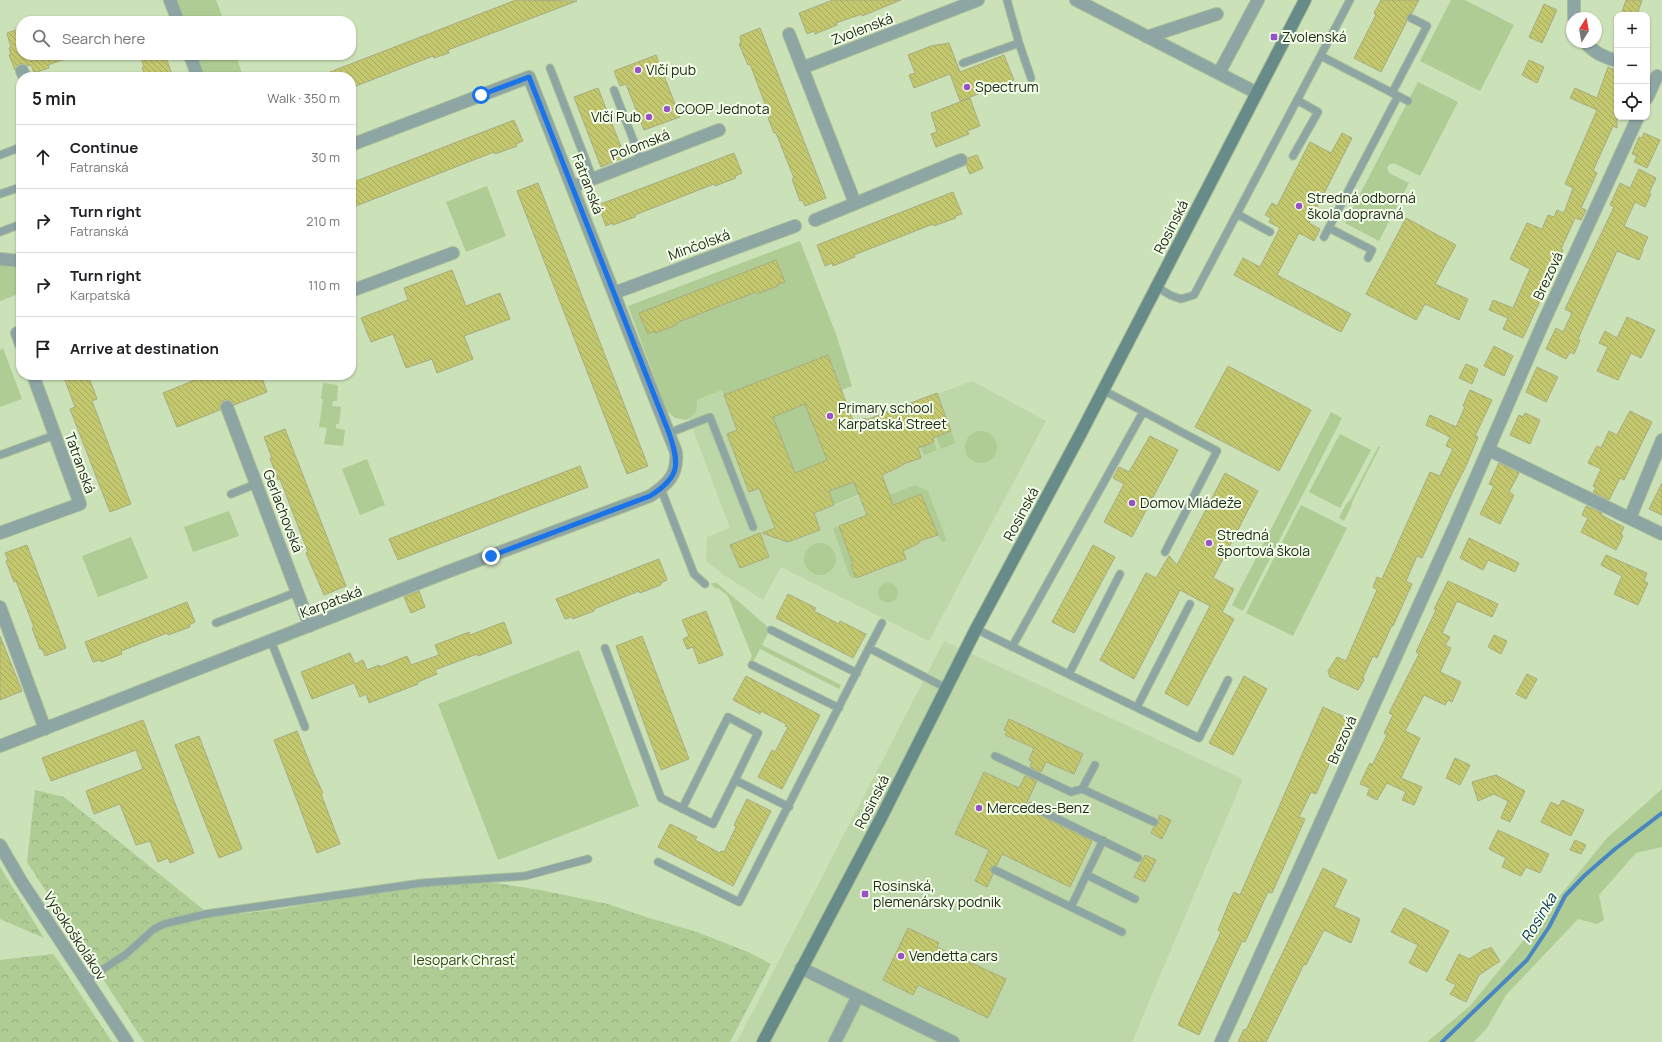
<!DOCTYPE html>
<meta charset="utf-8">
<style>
:root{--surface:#fff;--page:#f2f2f2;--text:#202124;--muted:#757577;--line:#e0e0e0}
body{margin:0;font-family:Manrope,sans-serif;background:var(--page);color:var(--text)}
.controls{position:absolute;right:12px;top:12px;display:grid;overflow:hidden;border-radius:8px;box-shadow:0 1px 3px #0004}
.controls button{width:36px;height:36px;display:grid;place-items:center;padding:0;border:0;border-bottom:1px solid var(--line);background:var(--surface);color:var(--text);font:20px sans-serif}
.compass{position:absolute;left:1566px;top:12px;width:36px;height:36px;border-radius:50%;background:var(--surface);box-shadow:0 1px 3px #0004;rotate:11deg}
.stop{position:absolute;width:12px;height:12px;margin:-9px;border:3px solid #1a73e8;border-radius:50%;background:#fff}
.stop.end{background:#1a73e8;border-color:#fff;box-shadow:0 1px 4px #0008}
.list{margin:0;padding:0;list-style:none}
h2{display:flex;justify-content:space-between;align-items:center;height:52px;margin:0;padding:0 16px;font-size:17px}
h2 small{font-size:13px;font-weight:400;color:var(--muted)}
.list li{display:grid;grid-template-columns:26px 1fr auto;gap:12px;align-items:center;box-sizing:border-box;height:64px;padding:0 16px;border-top:1px solid var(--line)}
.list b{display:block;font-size:15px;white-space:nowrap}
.list p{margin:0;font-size:13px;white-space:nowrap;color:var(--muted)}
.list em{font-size:13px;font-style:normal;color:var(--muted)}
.icon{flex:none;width:22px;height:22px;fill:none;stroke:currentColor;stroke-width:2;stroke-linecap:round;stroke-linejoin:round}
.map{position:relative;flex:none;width:1662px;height:1042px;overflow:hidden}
.search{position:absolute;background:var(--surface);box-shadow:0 1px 3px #0004;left:16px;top:16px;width:340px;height:44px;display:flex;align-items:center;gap:10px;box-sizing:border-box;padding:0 14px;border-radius:16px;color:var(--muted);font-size:15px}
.panel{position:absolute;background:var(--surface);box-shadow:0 1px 3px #0004;left:16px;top:72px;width:340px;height:308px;border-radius:16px}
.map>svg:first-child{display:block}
.built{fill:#bed7a8}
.grass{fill:#aecc93;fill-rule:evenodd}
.park{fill:url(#park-crowns)}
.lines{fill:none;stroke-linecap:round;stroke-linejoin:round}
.stream{stroke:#4a86c2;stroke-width:4}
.building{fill:url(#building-back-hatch);stroke:#a9ac80;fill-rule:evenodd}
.lane-casing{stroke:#a9bd99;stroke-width:9}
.street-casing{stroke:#a9bd99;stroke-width:14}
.secondary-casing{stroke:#a9bd99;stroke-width:14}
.lane{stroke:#8da5a3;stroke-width:7}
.street{stroke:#8da5a3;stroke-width:12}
.secondary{stroke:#678b88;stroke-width:12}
.route{stroke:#1a73e8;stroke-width:5}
.poi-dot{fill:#9952c5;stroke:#f3fee9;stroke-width:1.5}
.labels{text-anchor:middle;stroke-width:4;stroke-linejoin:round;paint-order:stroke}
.street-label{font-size:14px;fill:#222b1b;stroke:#f3fee9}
.poi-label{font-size:14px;fill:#222b1b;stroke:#f3fee9;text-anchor:start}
.park-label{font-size:14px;fill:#314a14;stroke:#f3fee9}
.water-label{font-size:15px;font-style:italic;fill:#002d55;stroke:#f3fee9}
</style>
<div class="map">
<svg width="1662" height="1042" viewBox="0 0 1662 1042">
<defs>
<pattern id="park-crowns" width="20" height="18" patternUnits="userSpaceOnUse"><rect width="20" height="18" fill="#aecc93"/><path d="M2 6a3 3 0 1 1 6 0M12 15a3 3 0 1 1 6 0" fill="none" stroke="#95af7e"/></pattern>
<pattern id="building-back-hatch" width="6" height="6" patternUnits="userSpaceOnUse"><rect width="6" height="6" fill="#c3c76e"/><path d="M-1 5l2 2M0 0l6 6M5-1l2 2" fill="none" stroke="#a7ab5f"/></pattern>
</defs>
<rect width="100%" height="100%" fill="#cbe1b8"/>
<path class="built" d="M972 381 1046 421 929 641 781 567 763 600 724 575 706 561 707 537 730 528 689 419 693 416 698 406 697 400 722 390 737 430 727 435 749 492 771 483 820 530 814 513 859 496 862 504 869 502 873 513 833 528 854 579H857V577L882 569 905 559 906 561 902 547 918 543 919 541 937 535 940 540 928 491 882 498V496L889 493 885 483 873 475 886 474 885 470 901 464 902 466 903 463 921 458 917 444 919 443 924 455 937 450 933 438 936 437 941 448 956 443 937 394Z
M944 641 1243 779 1132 1042H737Z"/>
<path class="grass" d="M175 0H216L224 21H183Z
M1451 0H1465L1514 25 1480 91 1420 61Z
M195 55H236L243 77H203Z
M1418 82 1458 102 1420 176 1394 163 1390 164 1387 167 1389 173 1409 183 1379 241 1345 223Z
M487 186 506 236 466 252 446 202Z
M800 241 837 337 852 386 842 390 828 355 724 395 722 390 697 400C698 410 695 417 685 420L675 418 667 411 628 306ZM776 260 784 281 778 284V286L757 294 756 292 676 323 677 325 656 333 654 331 648 334 640 313Z
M0 265 21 267V293L0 301Z
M3 348 22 399 0 407V350Z
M323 383 338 385 337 401H333L332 406 341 407 339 424H336V428L345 430 343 446 324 444 327 428 319 427 323 399H321Z
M805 404 827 460 795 473 773 417Z
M1331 412 1342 418 1243 611 1232 605Z
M951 431 956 443 941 449 936 437Z
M965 447a16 16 0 1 1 32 0a16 16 0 1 1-32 0Z
M1340 434 1371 450 1340 508 1309 492Z
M934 442 937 450 924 455 919 443Z
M1378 447H1380L1353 500 1351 507 1344 521 1339 518 1346 504 1351 499Z
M367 459 385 505 360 515 342 469Z
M860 479 865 492 834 505 829 491Z
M915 485 928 491 945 536 946 540 944 542 940 540 921 494 886 507 882 498Z
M1301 505 1347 528 1293 636 1246 613Z
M229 511 239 536 193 552 184 527Z
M839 526 853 564 851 566 856 578 854 579 850 577 833 528Z
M131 537 148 578 98 597 82 556Z
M804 559a16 16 0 1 1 32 0a16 16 0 1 1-32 0Z
M712 583H717L770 629 762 645 841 685 839 689 760 649 753 662 750 660 752 656 728 596 718 588 716 589 711 584Z
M878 593a10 10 0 1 1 20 0a10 10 0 1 1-20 0Z
M579 650 639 806 498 860 438 704Z
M1662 789V847L1636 853 1599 895 1604 920 1597 924 1578 919 1506 995 1487 1028 1474 1042H1427L1470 1006 1607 838Z"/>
<path class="park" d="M35 790 64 797 210 915 240 914 280 909 465 878 540 890 608 904 646 917 697 932 748 952 771 964 730 1042H144L27 862Z
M0 867 44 938 0 919Z
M53 954 59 962 112 1042H0V960Z"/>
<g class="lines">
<path class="stream" d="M1442 1042 1527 960 1549 927 1565 896 1584 876 1615 849 1662 813"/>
</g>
<path class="building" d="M516 0 577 1 448 50 449 53 434 58 433 56 351 88V77H317Z
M833 0H901L862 16V14L836 23 837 25 815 34 814 31 807 34 799 13Z
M1381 0H1419L1412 13 1407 15V21L1381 72 1354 58 1376 15 1374 13Z
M1626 0H1642L1637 15H1621Z
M1544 4 1557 10 1542 43 1529 37Z
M21 28V55L73 56 48 65 49 68 34 73 31 65 27 66 23 64H19L15 70 9 55H11L9 48H11L7 33Z
M760 28 826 198 805 206 802 200 800 201 792 179 794 178 776 133H774L768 118 770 117 750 64 748 65 739 44 741 43 740 36Z
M949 43 960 72 1004 55 1014 80 960 101 950 74 914 88 909 75 915 73 908 55 931 46Z
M140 55H165L173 77H146L142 68 144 67Z
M656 55 680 117 644 130 626 84 620 86 614 71Z
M1529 60 1544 67 1537 83 1522 75Z
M1608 67 1617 71V128L1613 126 1593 171 1597 173 1581 208 1586 210 1581 220 1575 218 1561 249 1563 250 1523 338 1503 329 1508 318 1489 310 1493 300 1513 308 1530 269 1510 259 1527 223 1542 229 1548 215 1554 217 1557 210 1564 213 1573 188 1565 184 1597 110 1570 98 1575 88 1597 98Z
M598 88 625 157 601 167 574 97Z
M970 98 980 126 967 131 969 134 936 147 931 134 937 132 931 113Z
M514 120 523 141 516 144 517 146 495 154 494 152 351 208V183Z
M1342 133 1352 138 1309 223 1320 229 1314 241 1299 233 1277 275 1351 314 1341 332 1234 275 1243 258 1260 267 1280 228 1269 222 1271 218 1265 215 1272 203 1277 206 1310 142 1331 153Z
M1644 133 1660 140 1647 168 1634 162 1637 156 1632 154 1639 137 1642 138Z
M734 153 742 173 735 176 736 178 715 186 714 184 635 215V217L613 225 612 223 606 226 598 205Z
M977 155 983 168 970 174 966 165 968 158Z
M1639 169 1656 178 1649 193 1651 194 1645 207 1635 202 1624 226 1648 237 1642 250H1643L1639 260 1617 251 1578 339 1580 340 1574 354 1570 352 1566 359 1546 349 1556 328 1563 332 1572 313 1565 309 1614 207 1610 205 1620 183 1630 188Z
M538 183 648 466 627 474 517 191Z
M953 192 962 214 955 216 956 218 934 226 933 224 854 255 855 257 833 266 832 263 825 266 817 245Z
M1406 218 1456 245 1435 284 1468 299 1459 320 1425 304 1416 320 1366 294Z
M776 260 785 282 778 284V286L757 294 756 292 676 323 677 325 655 333 654 331 648 334 639 313Z
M452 270 466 306 500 293 510 319 464 336 473 359 437 373 432 359 406 368 393 334 371 342 361 318 408 300 404 288Z
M1627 317 1655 330 1641 358 1631 353 1618 380 1597 371 1608 347 1599 343 1605 331 1617 338Z
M1494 346 1513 356 1504 376 1484 366Z
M828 355 854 423 866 418V420L937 393 951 431 933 438 934 442 918 448 921 458 903 464V465L882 475 893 505 921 494 938 535 919 541V543L903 551 906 559 856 578 851 565 853 564 839 526 867 515 854 482 829 491 834 505 814 513 820 530 788 542 762 533 775 528 759 488 749 492 727 434 737 430 724 395ZM805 404 827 460 795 473 773 417Z
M1466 364 1478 369 1472 384 1459 378Z
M1228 366 1311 410 1279 471 1195 427Z
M1537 367 1558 377 1546 402 1526 392Z
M63 375H88L97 399 92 401 131 504 110 512 70 409 75 407Z
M207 375H261L267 392 234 405 229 400H224L220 405V410L177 427 163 393Z
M1470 390 1492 400 1475 436 1478 437 1466 466 1452 493 1422 558 1417 556 1406 581 1412 584 1393 626 1392 625 1377 658 1373 656 1363 677 1364 680 1358 690 1330 677 1328 671 1337 657 1346 661 1377 590 1373 587 1377 577 1382 579 1430 472 1440 476 1453 449 1446 446 1450 437 1426 425 1430 415 1456 427 1465 407 1463 406Z
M1630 411 1652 422 1624 480 1620 478 1609 500 1593 492 1596 488 1593 486 1601 469 1588 463 1597 446 1601 448 1609 431 1617 435Z
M1525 413 1540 420 1530 444 1510 435 1519 415 1523 417Z
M285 429 346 586 324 595 306 553 308 552 280 479 278 480 270 458H272L264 437Z
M1150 436 1178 450 1132 537 1104 522 1124 484 1113 478 1119 467 1129 472Z
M1499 463 1519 473 1509 492 1514 495 1500 524 1480 514 1494 486 1489 484Z
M580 466 588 487 398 560 389 539Z
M1225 473 1258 491 1213 578 1234 589 1222 612 1234 619 1188 706 1165 693 1210 606 1180 590 1134 679 1100 660 1146 573 1156 578 1169 556 1177 565Z
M1662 483V515L1649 509Z
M1586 506 1602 513 1601 515 1624 527 1621 534 1623 536 1616 550 1581 532 1588 518 1582 515Z
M760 533 769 557 740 568 730 545Z
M1469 538 1519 563 1515 572 1488 560 1483 570 1460 558Z
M27 545 66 648 45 656 42 649H40L32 628 34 627 16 581 14 582 6 561 8 560 5 553Z
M1093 545 1115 557 1074 633 1052 622Z
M1606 555 1647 573 1644 581 1648 583 1638 605 1614 594 1622 576 1601 565Z
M659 559 667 580 661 583V585L640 593 639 591 594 609V611L573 619 572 617 565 619 556 599Z
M1448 581 1498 604 1492 617 1457 601 1442 633 1450 637 1445 645 1451 648 1440 672 1461 682 1452 702 1448 700 1445 705 1424 695 1405 731 1420 738 1401 778 1422 787 1414 805 1402 800 1406 792 1387 783 1377 800 1367 795 1370 788 1360 784 1370 763 1372 765 1387 735 1384 733 1393 715 1389 713 1419 654 1416 652 1436 610 1434 609Z
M419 591 425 607 411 613 404 597Z
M788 594 816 608 814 611 839 624 840 621 866 634 853 658 776 618Z
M187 602 195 622 189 625 190 627 168 635 167 633 121 651 122 654 101 662 100 660 93 662 85 642Z
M706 611 723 655 699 664 693 647 687 649 683 639 689 636 682 620Z
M504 622 512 643 478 656 477 654 435 670 437 674 418 682V684L369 703 366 694 360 697 354 683 312 699 301 672 350 653 355 664 363 660 367 670 379 665 380 667 407 656 411 665 439 655 435 645 469 632 470 635Z
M1494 635 1507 641 1501 654 1488 647Z
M0 636 22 691 0 700Z
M642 636 689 759 661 770 616 646Z
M1527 674 1537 679 1526 699 1516 694Z
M746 676 820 715 782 789 758 777 772 750 775 752 788 727 785 726 786 724 761 711 760 714 733 700Z
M1244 676 1267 689 1233 755 1209 743Z
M1323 707 1349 719 1316 794 1311 792 1299 817 1305 819 1272 893 1268 892 1245 942 1242 941 1199 1035 1178 1025 1221 932 1218 930 1229 903 1234 892 1240 895Z
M1009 719 1083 754 1074 774 1046 762 1041 772 1030 767 1032 761 1029 760 1034 748 1005 735 1007 731 1004 730Z
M143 720 194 853 170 863 168 858 158 862 150 841 136 845 120 804 94 814 86 791 143 769 136 750 51 781 42 758Z
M297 731 314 774 323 793 321 794 340 844 317 853 274 740Z
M199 736 242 849 219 858 175 745Z
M1455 758 1470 765 1460 785 1446 778Z
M984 772 1019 788 1025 776 1037 781 1026 804 1027 809 1092 841 1070 887 1002 854 997 865 993 866 990 868 991 872 993 874 987 887 975 881 989 850 955 834Z
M1496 775 1525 791 1510 822 1501 818 1508 801 1494 794 1478 801 1472 782Z
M747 799 771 811 733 886 658 847 670 824 697 837 695 840 720 853 721 851 724 852 736 827 734 825Z
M1562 800 1584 810 1571 836 1541 822 1551 802 1559 806Z
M1160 815 1171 820 1162 839 1151 833 1154 827 1158 824V819Z
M1498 830 1549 854 1540 873 1526 867 1521 876 1502 867 1506 858 1489 849Z
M1575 840 1586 845 1581 854 1570 850Z
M1145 855 1156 860 1145 882 1134 877Z
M1323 868 1347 880 1334 907 1360 919 1351 943 1324 930 1306 965 1304 964 1266 1042H1238L1244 1029 1246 1030Z
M1404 908 1449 931 1427 972 1409 963 1418 945 1391 932Z
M908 928 939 943 937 947 1006 979 988 1018 918 985 913 995 883 980Z
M1491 947 1500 961 1479 975 1466 1002 1450 994 1456 985 1446 980 1459 954 1469 959 1485 949 1486 950Z"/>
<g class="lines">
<g class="lane-casing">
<path id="lane" d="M1019 43 1031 78
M1321 56 1408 101
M963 63 1019 43 1007 0
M550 68 593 179
M614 90 641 160
M1392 93 1427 26 1411 18
M0 155 21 147
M1293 156 1318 112 1297 100
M0 194 21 187
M1237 214 1270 232
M1329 228 1372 250 1368 258
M0 232 21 224
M1324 237 1398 96
M1157 287 1170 295 1181 299 1194 295 1350 0
M1103 390 1217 451 1165 552
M669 433 710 417 753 527
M0 455 55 435
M661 489 694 574 705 584
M231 494 256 484
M216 623 297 592
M976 629 1199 738 1228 680
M771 630 857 673
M271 641 305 727
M1012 647 1143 412
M605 648 661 798 713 824 735 780 789 807
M869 648 882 623
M752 665 839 708
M1069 674 1120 574
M1137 707 1190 604
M995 756 1071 792 1082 789 1095 765
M1082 789 1154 822
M1031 806 1138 858
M682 809 728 717 758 733 735 780
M658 862 739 902 869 648 946 688
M995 870 1122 932
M1087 875 1135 899
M1071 907 1103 840
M86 980 125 955 154 929 164 924 206 914 422 883 525 876 588 859"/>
</g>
<g class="street-casing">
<path id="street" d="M170 0 178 21
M1076 0 1257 93
M1574 0V18
M789 34 855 203
M1147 37 1217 14
M1585 42C1594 53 1604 57 1617 61
M190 55 198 77
M802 68 978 0
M22 71 25 77
M1219 73 1258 0
M1647 98 1657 76
M572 187 719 130
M815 220 961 160
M0 259 21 261
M351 291 453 253
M614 293 795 226
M17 333 21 344
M227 407 310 626
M1489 450 1662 534
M1630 518 1662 440
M0 533 80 504 33 375
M0 607 45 729
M0 746 447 572 650 496C668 484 678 475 676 452L529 77 351 145
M0 845 21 881 127 1042
M801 968 953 1042
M835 1042 858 996
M1221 1042 1454 528 1544 321 1638 117"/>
</g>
<g class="secondary-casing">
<path id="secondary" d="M763 1042 882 816 976 629 1081 433 1305 0"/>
</g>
<use href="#lane" class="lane"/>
<use href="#street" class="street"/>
<use href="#secondary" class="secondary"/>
</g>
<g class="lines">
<path class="route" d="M481 95 529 77 669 433C680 465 680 477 650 496L491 556"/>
</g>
<g class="poi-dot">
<rect x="1270" y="33" width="8" height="8" rx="2"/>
<circle cx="638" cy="70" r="4"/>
<circle cx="967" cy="87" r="4"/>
<circle cx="667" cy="109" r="4"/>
<circle cx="649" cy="117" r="4"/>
<circle cx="1299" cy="206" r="4"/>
<circle cx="830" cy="416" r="4"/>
<circle cx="1132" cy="503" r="4"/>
<circle cx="1209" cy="543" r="4"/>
<circle cx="979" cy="808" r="4"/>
<rect x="861" y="890" width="8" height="8" rx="2"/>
<circle cx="901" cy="956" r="4"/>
</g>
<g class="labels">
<g class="street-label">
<text transform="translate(862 29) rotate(-21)" y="5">Zvolenská</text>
<text transform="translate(640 145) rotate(-21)" y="5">Polomská</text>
<text transform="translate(588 184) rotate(69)" y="5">Fatranská</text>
<text transform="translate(1171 227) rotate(-63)" y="5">Rosinská</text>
<text transform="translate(699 245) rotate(-20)" y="5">Minčolská</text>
<text transform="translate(1548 276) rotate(-65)" y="5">Brezová</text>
<text transform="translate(80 463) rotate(70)" y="5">Tatranská</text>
<text transform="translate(283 511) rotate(69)" y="5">Gerlachovská</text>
<text transform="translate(1021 514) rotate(-62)" y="5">Rosinská</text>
<text transform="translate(331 602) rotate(-21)" y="5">Karpatská</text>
<text transform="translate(1342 740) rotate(-66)" y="5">Brezová</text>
<text transform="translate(872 802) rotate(-63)" y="5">Rosinská</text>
<text transform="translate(75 936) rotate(57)" y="5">Vysokoškolákov</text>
</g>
<g class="poi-label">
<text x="1282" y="42">Zvolenská</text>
<text x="646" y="75">Vlčí pub</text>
<text x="975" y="92">Spectrum</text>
<text x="675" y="114">COOP Jednota</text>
<text x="641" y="122" text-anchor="end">Vlčí Pub</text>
<text x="1307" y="203">Stredná odborná<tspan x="1307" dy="16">škola dopravná</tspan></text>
<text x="838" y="413">Primary school<tspan x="838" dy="16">Karpatská Street</tspan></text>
<text x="1140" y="508">Domov Mládeže</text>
<text x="1217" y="540">Stredná<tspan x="1217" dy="16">športová škola</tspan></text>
<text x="987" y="813">Mercedes-Benz</text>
<text x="873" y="891">Rosinská,<tspan x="873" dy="16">plemenársky podnik</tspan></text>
<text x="909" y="961">Vendetta cars</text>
</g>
<g class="park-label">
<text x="464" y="965">lesopark Chrasť</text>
</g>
<g class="water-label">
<text transform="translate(1539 918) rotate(-59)" y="5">Rosinka</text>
</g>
</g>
</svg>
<div class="controls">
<button>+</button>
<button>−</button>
<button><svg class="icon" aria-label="locate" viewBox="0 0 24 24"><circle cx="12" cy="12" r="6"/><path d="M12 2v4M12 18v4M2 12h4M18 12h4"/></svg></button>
</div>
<svg class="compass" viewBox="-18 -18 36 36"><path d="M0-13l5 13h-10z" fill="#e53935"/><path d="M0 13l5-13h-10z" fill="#757577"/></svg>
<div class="stop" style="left:481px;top:95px"></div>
<div class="stop end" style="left:491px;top:556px"></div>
<div class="search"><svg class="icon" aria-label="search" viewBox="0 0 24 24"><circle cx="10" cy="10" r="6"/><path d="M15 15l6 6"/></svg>Search here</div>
<section class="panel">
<h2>5 min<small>Walk · 350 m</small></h2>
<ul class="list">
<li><svg class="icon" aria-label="ahead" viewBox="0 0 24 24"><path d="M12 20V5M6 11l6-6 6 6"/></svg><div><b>Continue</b><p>Fatranská</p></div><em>30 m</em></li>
<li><svg class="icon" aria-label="right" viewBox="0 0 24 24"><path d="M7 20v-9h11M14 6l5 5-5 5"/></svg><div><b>Turn right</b><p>Fatranská</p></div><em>210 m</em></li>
<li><svg class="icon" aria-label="right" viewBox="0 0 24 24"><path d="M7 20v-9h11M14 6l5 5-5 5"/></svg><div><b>Turn right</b><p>Karpatská</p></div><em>110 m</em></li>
<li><svg class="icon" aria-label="arrive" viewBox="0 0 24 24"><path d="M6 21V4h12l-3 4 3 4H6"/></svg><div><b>Arrive at destination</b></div></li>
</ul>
</section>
</div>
